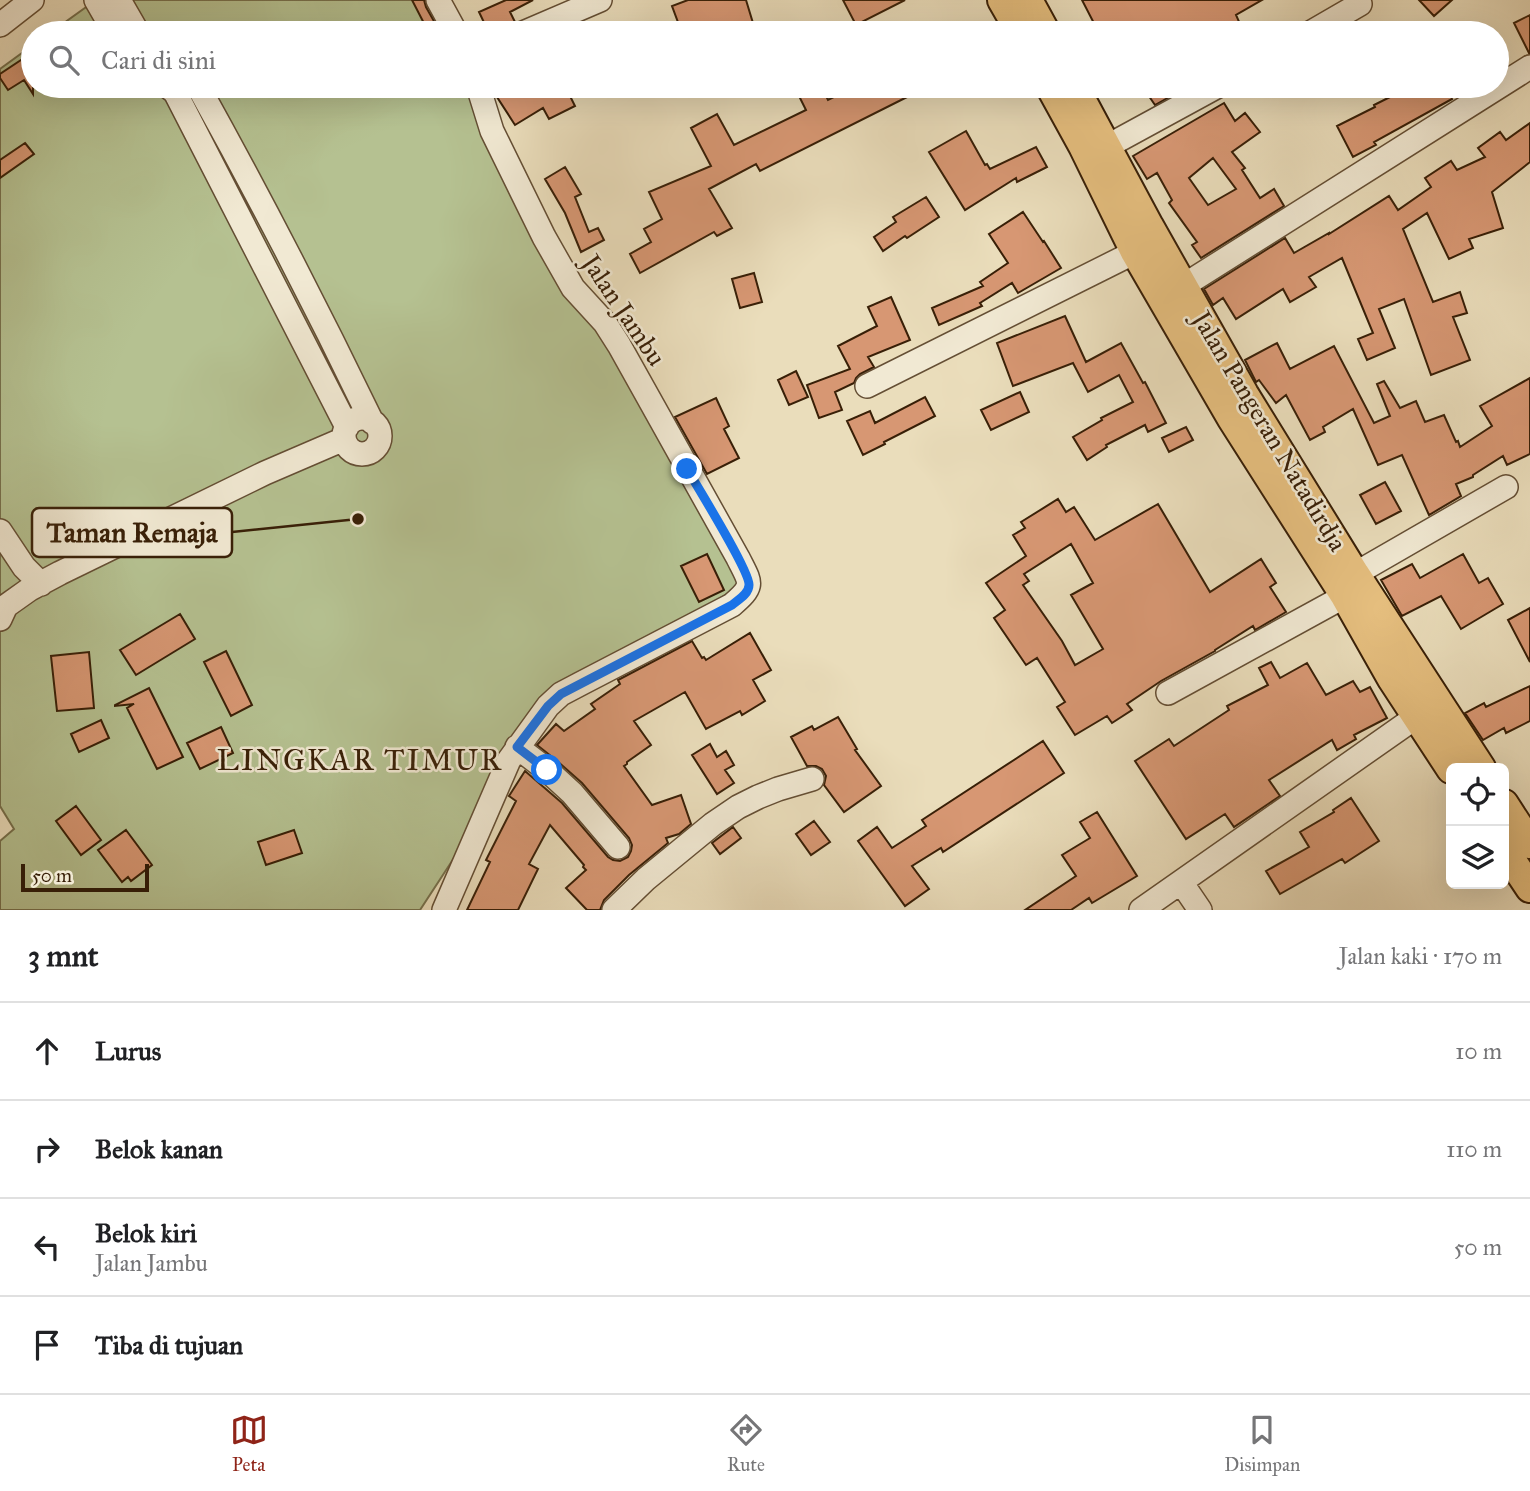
<!DOCTYPE html>
<html lang="id">
<meta charset="utf-8">
<style>
:root{--surface:#fff;--page:#f6f6f6;--text:#202124;--muted:#757577;--line:#e0e0e0;--accent:#8f2418}
body{margin:0;font-family:"IM FELL Great Primer",serif;background:var(--page);color:var(--text)}
.controls{position:absolute;right:21px;bottom:21px;display:grid;overflow:hidden;border-radius:10px;box-shadow:0 7px 28px #0002}
.controls button{width:63px;height:63px;display:grid;place-items:center;padding:0;border:0;border-bottom:2px solid var(--line);background:var(--surface);color:var(--text);font:35px sans-serif}
.scale{position:absolute;left:21px;bottom:18px;width:128px;box-sizing:border-box;padding-left:7px;border:4px solid #381f07;border-top:0;font-size:19px;line-height:24px;white-space:nowrap;color:#381f07;-webkit-text-stroke:5px #f1e9d3;paint-order:stroke}
.stop{position:absolute;width:21px;height:21px;margin:-16px;border:5px solid #1a73e8;border-radius:50%;background:#fff}
.stop.end{background:#1a73e8;border-color:#fff;box-shadow:0 2px 7px #0008}
.list{margin:0;padding:0;list-style:none}
h2{display:flex;justify-content:space-between;align-items:center;height:91px;margin:0;padding:0 28px;font-size:30px}
h2 small{font-size:23px;font-weight:400;color:var(--muted)}
.list li{display:grid;grid-template-columns:46px 1fr auto;gap:21px;align-items:center;box-sizing:border-box;height:98px;padding:0 28px;border-top:2px solid var(--line)}
.list b{display:block;font-size:26px;white-space:nowrap}
.list p{margin:0;font-size:23px;white-space:nowrap;color:var(--muted)}
.list em{font-size:23px;font-style:normal;color:var(--muted)}
.icon{flex:none;width:38px;height:38px;fill:none;stroke:currentColor;stroke-width:2;stroke-linecap:round;stroke-linejoin:round}
.map{position:relative;flex:none;width:1530px;height:910px;overflow:hidden}
.search{position:absolute;background:var(--surface);box-shadow:0 7px 28px #0002;left:21px;right:21px;top:21px;height:77px;display:flex;align-items:center;gap:18px;box-sizing:border-box;padding:0 24px;border-radius:38px;color:var(--muted);font-size:26px}
.sheet{height:483px;background:var(--surface)}
nav{display:flex;justify-content:space-around;align-items:center;box-sizing:border-box;height:98px;border-top:2px solid var(--line);background:var(--surface);font-size:19px;color:var(--muted)}
nav a{display:grid;justify-items:center;gap:4px}
nav .on{color:var(--accent)}
.map>svg:first-child{display:block}
.green{fill:#b5c191;stroke:#76704c;stroke-width:2}
.building{fill:#d79773;stroke:#381f07;stroke-width:2;fill-rule:evenodd}
.lines{fill:none;stroke-linecap:round;stroke-linejoin:round}
.minor-casing{stroke:#644e34;stroke-width:26}
.major-casing{stroke:#381f07;stroke-width:32}
.minor{stroke:#f1e9d3;stroke-width:23}
.major{stroke:#e5be7e;stroke-width:28}
.route{stroke:#1a73e8;stroke-width:9}
.labels{text-anchor:middle;stroke-width:5;stroke-linejoin:round;paint-order:stroke}
.street-label{font-size:26px;fill:#381f07;stroke:#f1e9d3}
.quarter-label{font-size:30px;letter-spacing:2px;fill:#381f07;stroke:#f1e9d3}
.leader{fill:none;stroke:#381f07;stroke-width:2.5}
.callout-dot{fill:#381f07;stroke:#f1e9d3;stroke-width:2.5}
.callout{fill:#f1e9d3;stroke:#381f07;stroke-width:2.5}
.callout-label{font-size:28px;text-anchor:middle;font-weight:bold;fill:#381f07}
</style>
<div class="map">
<svg width="1530" height="910" viewBox="0 0 1530 910">
<rect width="100%" height="100%" fill="#eaddbb"/>
<filter id="stains"><feTurbulence type="fractalNoise" baseFrequency=".00286" numOctaves="4"/><feColorMatrix values="0 0 0 0 .2 0 0 0 0 .09 0 0 0 0 .02 0 0 0 .5 -.17"/></filter>
<radialGradient id="worn" r=".72"><stop offset=".6" stop-color="#630" stop-opacity="0"/><stop offset="1" stop-color="#630" stop-opacity=".3"/></radialGradient>
<path class="green" d="M96 0H426L444 33H50Z
M33 45V86H472L742 584 552 708 420 910H0V841L14 829 0 806V69Z"/>
<path class="building" d="M412 0H424L426 7 439 30 433 33H429Z
M506 0H533L510 12 515 22 489 33 479 12Z
M688 0H746L756 33H682L672 6Z
M843 0H905L856 25Z
M1082 0H1262L1236 15 1244 33H1099Z
M1419 0H1452L1434 16Z
M1530 15V53H1529L1514 23Z
M33 52V94L24 80 8 90 0 78V74Z
M516 86H565L575 106 549 119 543 108 515 125 497 97Z
M794 86H821L828 100 856 86H929L760 171 756 164 709 189 732 228 717 236 714 232 640 273 630 254 651 242 644 229 662 219 649 192 711 166 691 128 717 114 734 145 806 110Z
M1142 86H1189L1155 105Z
M1412 86H1445L1452 99 1374 142 1376 145 1353 157 1337 126 1375 107 1374 105Z
M1224 103 1235 121 1245 113 1260 132 1232 152 1245 168 1242 170 1260 198 1274 189 1284 206 1201 258 1192 245 1197 242 1169 203 1172 200 1157 173 1147 179 1133 156ZM1213 158 1236 189 1208 205 1189 178Z
M1530 123V162L1492 192 1503 228 1469 239 1473 248 1449 259 1427 213 1403 229 1433 302 1460 292 1467 313 1453 317 1470 360 1431 375 1404 299 1379 309 1395 348 1367 360 1358 339 1373 333 1342 258 1309 277 1316 287 1290 302 1283 289 1236 319 1223 298 1213 305 1204 289 1285 238 1294 253 1329 233V234L1389 196 1398 210 1431 187 1425 178 1451 161 1457 170 1485 157 1478 148 1500 132 1506 140Z
M966 131 985 165 987 164 990 169 1036 147 1047 167 1017 182 1016 178 965 210 929 152Z
M25 143 34 154 0 178V160Z
M565 167 581 194 575 197 589 232 598 228 604 240 581 252 565 213 545 179Z
M926 197 939 217 907 238 905 236 883 251 874 237 896 222 893 217Z
M1023 212 1043 242 1044 241 1061 268 1018 293 1012 283 980 303 982 306 939 325 932 308 983 286 980 282 1008 263 989 234Z
M754 273 762 302 740 308 732 279Z
M891 297 910 340 868 357 874 367 860 374 856 378 854 383 835 392 842 410 819 418 807 385 850 369 838 346 877 326 868 307Z
M1065 316 1086 362 1121 343 1143 383 1145 382 1166 423 1148 432 1145 425 1106 445 1107 447 1087 460 1073 437 1102 420 1101 418 1133 402 1119 375 1088 392 1073 363 1013 386 997 343Z
M1277 343 1290 369 1334 346 1374 423 1390 416 1377 384 1384 381 1400 408 1416 401 1425 422 1444 415 1456 442 1458 441 1460 447 1492 426 1480 406 1530 378V454L1507 465 1503 456 1473 475V477L1456 484 1461 496 1429 515 1402 455 1378 465 1353 409 1323 427 1325 432 1310 440 1286 395 1276 403 1259 380 1256 382 1245 360Z
M796 371 808 397 789 405 778 380Z
M1020 392 1029 412 991 430 981 410Z
M925 397 935 416 884 442 885 444 863 455 847 421 870 411 875 423Z
M716 398 729 426 724 429 739 458 707 474 675 417Z
M1186 427 1193 440 1169 452 1162 438Z
M1385 482 1401 511 1376 524 1360 495Z
M1058 499 1066 512 1074 507 1095 540 1158 504 1210 592 1261 559 1276 583 1270 587 1286 612 1255 630 1253 626 1215 650V651L1161 681 1127 704 1132 710 1112 723 1107 716 1075 735 1057 707 1065 702 1037 658 1026 665 994 618 1005 610 986 583 1026 556 1013 535 1025 528 1021 522ZM1071 544 1093 583 1071 595 1103 649 1075 665 1062 641 1023 585 1029 581 1024 574Z
M707 554 724 590 699 602 681 566Z
M1463 554 1479 583 1488 578 1503 604 1461 629 1441 596 1402 616 1381 580 1412 564 1420 578Z
M1530 608V662L1508 620Z
M180 614 195 639 136 675 120 650Z
M750 633 771 670 753 680 765 701 742 715 740 711 706 729 685 692 634 721 651 745 627 762V764L624 766 652 805 681 795 691 824 679 834 666 838 668 843 629 875 604 900 600 910H587L566 888 586 870 583 867 584 865 550 825 529 864 538 869 518 910H467L490 862 486 860 516 801 509 796 525 771 562 803 608 857 613 860 620 861 628 857 631 851 632 845 629 838 582 783 556 760 537 745 556 724 564 731 595 709 591 704 620 684 618 680 692 641 702 658 704 657 706 660Z
M226 651 252 705 231 716 204 662Z
M89 652 94 708 57 711 51 656Z
M1271 662 1280 678 1307 663 1326 695 1353 681 1360 692 1370 687 1387 718 1354 735 1356 739 1337 750 1332 740 1269 780 1280 796 1234 827 1225 814 1186 839 1135 761 1169 739 1174 746 1229 710 1227 706 1268 685 1259 668Z
M1530 686V721L1506 733 1504 728 1483 740 1465 713 1484 703 1486 707Z
M149 688 183 757 157 769 127 708 134 704 115 706V705Z
M838 717 857 749 855 750 881 786 844 812 824 785 826 776 822 769 816 766H807L791 737 812 726 814 730Z
M101 720 109 738 79 752 71 734Z
M221 727 233 753 200 769 187 743Z
M1043 741 1064 773 943 852 941 848 912 866 929 889 905 906 858 841 877 827 892 848 926 826 922 820Z
M710 744 717 757 726 751 734 765 725 770 734 783 717 794 692 755Z
M1351 798 1379 841 1345 863 1342 859 1280 894 1266 871 1309 847 1300 832 1334 812 1333 810Z
M76 806 101 840 81 855 56 821Z
M1097 812 1137 876 1092 903 1089 898 1071 910H1025L1076 876 1062 855 1090 838 1080 822Z
M814 821 830 842 811 855 796 834Z
M733 827 741 838 720 854 712 843Z
M126 830 152 865 131 881 128 877 122 882 98 850Z
M294 830 302 853 266 865 258 842Z"/>
<g class="lines">
<g class="minor-casing">
<path id="minor" d="M96 0 115 33
M119 0 138 33
M438 0 456 33
M0 25 32 0
M523 33 600 0
M1310 33 1360 4
M167 86 175 92 347 427
M198 86C259 196 317 308 372 422
M1106 147 1218 86
M1183 286 1530 67
M867 386 1135 252
M344 436a18 18 0 1 1 36 0a18 18 0 1 1-36 0Z
M0 531 24 567 41 584
M1355 574 1506 487
M0 619 6 606 30 589 60 573 265 473 344 439
M1168 693 1345 596
M517 747 547 770 572 793 618 847
M1181 882 1200 910
M444 910 509 760 548 706 561 694 580 684 732 605C755 585 751 584 738 558L619 345 605 323 573 288 544 237 492 131 478 86
M614 910 646 879 713 824 738 807 758 797 778 789 812 779
M1141 910 1416 717"/>
</g>
<g class="major-casing">
<path id="major" d="M1002 0 1021 33
M1028 0 1046 33
M1050 86 1083 146 1135 252 1232 419 1345 596 1392 679 1451 769
M1074 86 1149 226 1244 394 1355 574 1481 768
M1504 804 1530 844
M1504 849 1530 888"/>
</g>
<use href="#minor" class="minor"/>
<use href="#major" class="major"/>
</g>
<g class="lines">
<path class="route" d="M547 770 517 747 548 706 561 694 732 605C738 600 749 594 749 585 750 572 697 486 687 469"/>
</g>
<g class="labels">
<g class="street-label">
<text transform="translate(624 310) rotate(56)" y="9">Jalan Jambu</text>
<text transform="translate(1270 431) rotate(59)" y="9">Jalan Pangeran Natadirdja</text>
</g>
<g class="quarter-label">
<text x="360" y="770">LINGKAR TIMUR</text>
</g>
</g>
<path class="leader" d="M358 519L232 532"/>
<circle class="callout-dot" cx="358" cy="519" r="7"/>
<rect class="callout" x="32" y="508" width="200" height="49" rx="7"/>
<g class="callout-label">
<text x="132" y="542">Taman Remaja</text>
</g>
<rect width="100%" height="100%" filter="url(#stains)"/>
<rect width="100%" height="100%" fill="url(#worn)"/>
</svg>
<div class="controls">
<button><svg class="icon" aria-label="locate" viewBox="0 0 24 24"><circle cx="12" cy="12" r="6"/><path d="M12 2v4M12 18v4M2 12h4M18 12h4"/></svg></button>
<button><svg class="icon" aria-label="layers" viewBox="0 0 24 24"><path d="M12 4l9 5-9 5-9-5zM3 14l9 5 9-5"/></svg></button>
</div>
<div class="scale">50 m</div>
<div class="stop" style="left:547px;top:770px"></div>
<div class="stop end" style="left:687px;top:469px"></div>
<div class="search"><svg class="icon" aria-label="search" viewBox="0 0 24 24"><circle cx="10" cy="10" r="6"/><path d="M15 15l6 6"/></svg>Cari di sini</div>
</div>
<section class="sheet">
<h2>3 mnt<small>Jalan kaki · 170 m</small></h2>
<ul class="list">
<li><svg class="icon" aria-label="ahead" viewBox="0 0 24 24"><path d="M12 20V5M6 11l6-6 6 6"/></svg><div><b>Lurus</b></div><em>10 m</em></li>
<li><svg class="icon" aria-label="right" viewBox="0 0 24 24"><path d="M7 20v-9h11M14 6l5 5-5 5"/></svg><div><b>Belok kanan</b></div><em>110 m</em></li>
<li><svg class="icon" aria-label="left" viewBox="0 0 24 24"><path d="M17 20v-9H6M10 6l-5 5 5 5"/></svg><div><b>Belok kiri</b><p>Jalan Jambu</p></div><em>50 m</em></li>
<li><svg class="icon" aria-label="arrive" viewBox="0 0 24 24"><path d="M6 21V4h12l-3 4 3 4H6"/></svg><div><b>Tiba di tujuan</b></div></li>
</ul>
</section>
<nav>
<a class="on"><svg class="icon" aria-label="map" viewBox="0 0 24 24"><path d="M3 6l6-2 6 2 6-2v14l-6 2-6-2-6 2zM9 4v14M15 6v14"/></svg>Peta</a>
<a><svg class="icon" aria-label="directions" viewBox="0 0 24 24"><path d="M12 3l9 9-9 9-9-9zM9 14v-3h6M13 9l2 2-2 2"/></svg>Rute</a>
<a><svg class="icon" aria-label="saved" viewBox="0 0 24 24"><path d="M7 4h10v16l-5-4-5 4z"/></svg>Disimpan</a>
</nav>
